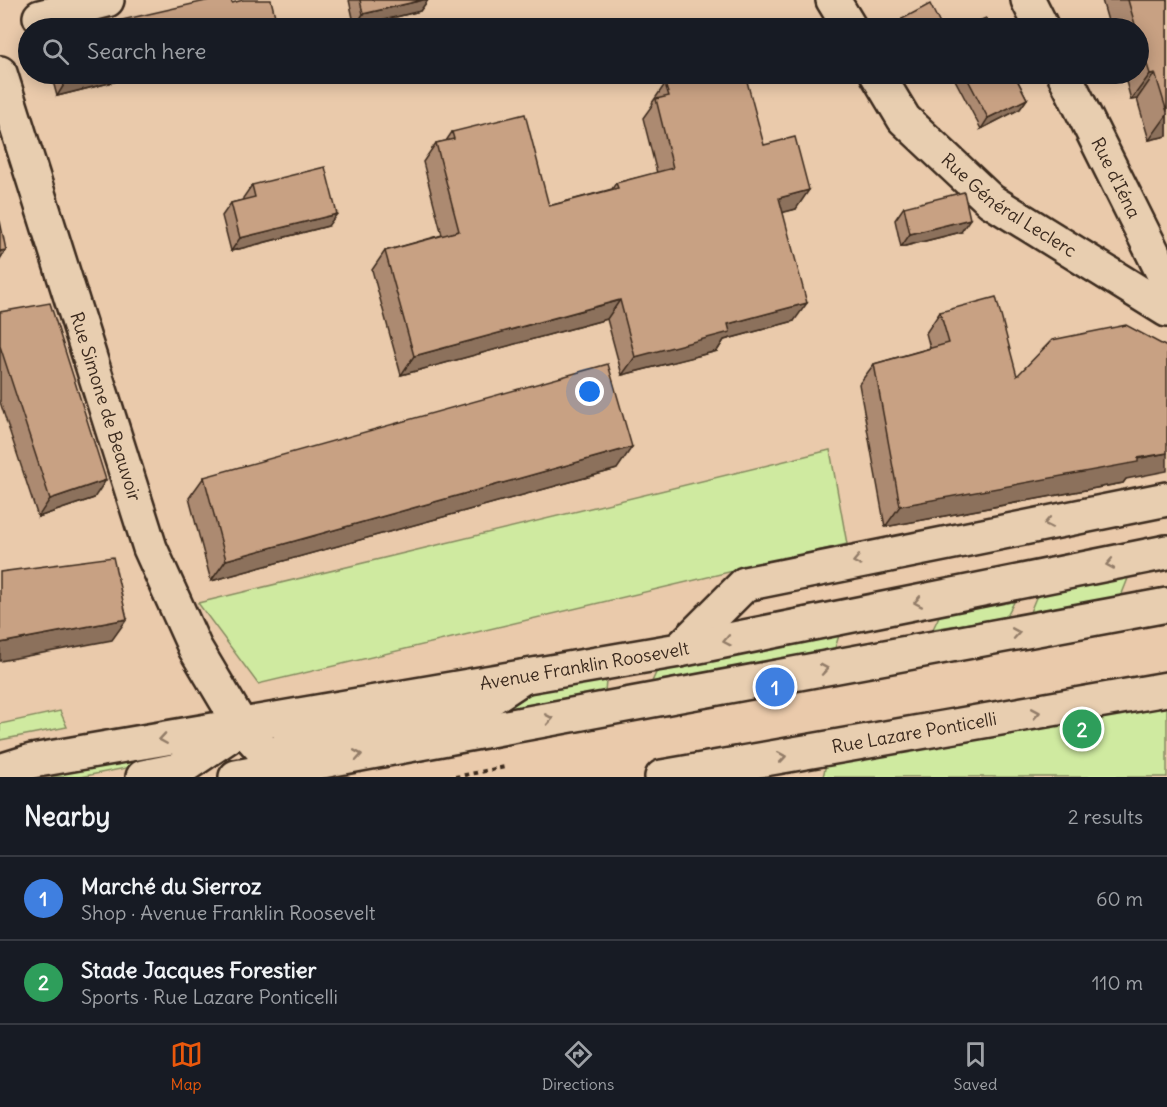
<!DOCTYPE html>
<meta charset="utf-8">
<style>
:root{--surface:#171b24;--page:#242831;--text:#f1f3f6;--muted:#9ea1a6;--line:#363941;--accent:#ea580c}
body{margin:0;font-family:Delius,sans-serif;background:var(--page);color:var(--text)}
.you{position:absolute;left:590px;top:392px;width:21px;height:21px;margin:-15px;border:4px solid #fff;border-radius:50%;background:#1a73e8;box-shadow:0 0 0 9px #1a73e833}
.badge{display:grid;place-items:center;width:39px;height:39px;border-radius:50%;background:var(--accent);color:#fff;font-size:20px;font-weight:700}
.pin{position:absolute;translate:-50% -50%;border:3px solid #fff;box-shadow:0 2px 6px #0006}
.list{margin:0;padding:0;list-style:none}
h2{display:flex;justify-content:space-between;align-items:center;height:78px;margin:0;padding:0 24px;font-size:26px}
h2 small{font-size:20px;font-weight:400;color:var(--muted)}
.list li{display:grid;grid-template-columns:39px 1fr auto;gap:18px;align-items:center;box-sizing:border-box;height:84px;padding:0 24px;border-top:2px solid var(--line)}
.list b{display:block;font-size:22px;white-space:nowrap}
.list p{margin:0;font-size:20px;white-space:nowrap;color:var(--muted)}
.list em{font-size:20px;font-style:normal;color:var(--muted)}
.icon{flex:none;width:33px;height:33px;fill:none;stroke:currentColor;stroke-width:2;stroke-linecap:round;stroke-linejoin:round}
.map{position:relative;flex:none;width:1167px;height:777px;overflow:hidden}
.search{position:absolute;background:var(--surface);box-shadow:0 3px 15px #0003;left:18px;right:18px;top:18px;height:66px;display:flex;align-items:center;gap:15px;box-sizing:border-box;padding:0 21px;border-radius:33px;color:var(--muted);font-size:22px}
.sheet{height:246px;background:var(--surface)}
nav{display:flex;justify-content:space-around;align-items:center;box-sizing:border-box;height:84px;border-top:2px solid var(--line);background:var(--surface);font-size:16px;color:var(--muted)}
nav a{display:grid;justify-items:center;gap:3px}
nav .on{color:var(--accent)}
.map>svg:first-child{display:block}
.green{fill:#cfeaa0;stroke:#858a5f;stroke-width:1.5}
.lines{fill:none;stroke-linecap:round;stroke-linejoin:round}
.minor-casing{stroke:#3b2a1e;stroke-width:38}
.major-casing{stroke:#3b2a1e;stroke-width:38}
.path{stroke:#3b2a1e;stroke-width:4;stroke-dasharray:4.5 4.5;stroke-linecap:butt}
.minor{stroke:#e8ceb0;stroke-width:33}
.major{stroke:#e8ceb0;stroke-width:33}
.wall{fill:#ac8a71;stroke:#3b2a1e;stroke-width:1.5}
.shaded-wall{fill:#8c715c;stroke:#3b2a1e;stroke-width:1.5}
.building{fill:#c8a183;stroke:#3b2a1e;stroke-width:1.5}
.oneway{stroke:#927c67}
.labels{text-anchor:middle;stroke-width:6;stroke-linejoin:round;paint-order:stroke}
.street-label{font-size:18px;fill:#3b2a1e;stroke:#e8ceb0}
</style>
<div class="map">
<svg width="1167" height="777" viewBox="0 0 1167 777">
<rect width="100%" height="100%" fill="#eacaab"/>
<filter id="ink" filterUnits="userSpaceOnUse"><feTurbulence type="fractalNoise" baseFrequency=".0167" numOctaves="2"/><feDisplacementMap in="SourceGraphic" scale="12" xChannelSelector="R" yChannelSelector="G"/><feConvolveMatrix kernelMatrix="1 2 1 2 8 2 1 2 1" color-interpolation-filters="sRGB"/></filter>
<g filter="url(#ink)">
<path class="green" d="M830 450 847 544 258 684 198 603Z
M1131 571 1121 596 1030 612 1040 588Z
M1019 593 1006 617 933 629 943 608Z
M842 626 835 648 651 684 660 664Z
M607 671 605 691 524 710 383 730 518 702 543 681Z
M1167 698V777H823L827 760Z
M60 711 67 727 0 740V724Z
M176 750 177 758 80 777H34Z"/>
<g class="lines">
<g class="minor-casing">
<g id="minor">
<path d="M833 0 850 28"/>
<path d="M1028 0 1042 28"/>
<path d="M40 17 107 0"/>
<path id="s1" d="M0 73 150 548 195 648 242 727 280 769 281 777"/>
<path id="s2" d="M877 74 904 119 991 201 1167 310"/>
<path id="s3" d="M1064 74 1167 281"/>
<path d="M679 650 745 584 1167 499"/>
<path d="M280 769 290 739 488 700 523 677"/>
<path d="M143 777 178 770 242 727"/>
<path id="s4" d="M662 777 1167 689"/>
</g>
</g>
<g class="major-casing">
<g id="major">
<path id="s5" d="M0 771 32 761 679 650 1167 552"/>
<path d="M236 777 1167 605"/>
</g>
</g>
<path class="path" d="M455 777 505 767"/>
<use href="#minor" class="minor"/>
<use href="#major" class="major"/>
</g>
<path class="wall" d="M349 0H428L420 11 355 27Z
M1102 0H1167V136L1149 140 1137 99 1131 100 1124 74H1138V28H1110Z
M902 19 942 28H896Z
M51 74H145L57 96Z
M917 74H934L921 81Z
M952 74H1014L1027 99 1020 109 981 129Z
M665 84 764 145 796 209 783 212 794 321 724 340 717 351 622 375 607 319 401 375 372 270 385 251 442 235 423 162 436 143 446 141 452 132 549 206 612 189 616 183 657 173 643 118 653 104 652 103Z
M252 185 328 226 231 251 222 216 231 203 243 200V198Z
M904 207 961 232 901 247 895 220Z
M0 312 94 498 38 517 0 402Z
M940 312 1017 376 1126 479 1123 483 885 527 859 384 874 364 930 348 926 333Z
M617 469 211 581 189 498 204 477Z"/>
<path class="shaded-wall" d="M423 0H428L420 11 355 27 363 14Z
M1155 73 1137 99 1131 100 1150 74Z
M104 74H145L57 96 65 83Z
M926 74H934L921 81Z
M1027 99 1020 109 981 129 988 118Z
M1167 115V136L1149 140Z
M809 190 796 209 766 217 779 198Z
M337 214 328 226 231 251 240 238Z
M970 219 961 232 901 247 910 234Z
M6 250 0 259V251Z
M620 300 607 319 401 375 414 356Z
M807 303 794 321 724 340 717 351 622 375 635 357 728 324Z
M632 447 617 469 211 581 226 560Z
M1167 453V471L1126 479 1123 483 885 527 900 506Z
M106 480 94 498 38 517 50 499Z
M127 619 112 640 0 661V643Z"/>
<path class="building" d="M210 0H231L232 3 243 0H271L278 28H87Z
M360 0H423L363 14Z
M1128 0H1167V112L1155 73 1150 74 1138 36V28H1136Z
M930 4 942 28H907L902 19Z
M986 18 991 28H963Z
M63 74H104L65 83Z
M705 74H745L764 145 795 137 809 190 779 198 807 303 728 324 730 332 635 357 620 300 414 356 385 251 459 231 436 143 454 139 452 132 525 114 549 206 618 188 616 183 673 168 656 99 669 96 665 84Z
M965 74H1014L1027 99 988 118Z
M325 167 337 214 240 238 231 203 255 197 252 185Z
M964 192 970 219 910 234 904 207Z
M0 221 6 250 0 251Z
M996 297 1017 376 1052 340 1126 325 1167 347V453L1138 458V462L900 506 874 364 949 343 940 312Z
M50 303 106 480 50 499 0 346V312Z
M608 364 632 447 226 560 204 477Z
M113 557 127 619 0 643V572Z"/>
<defs><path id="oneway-chevron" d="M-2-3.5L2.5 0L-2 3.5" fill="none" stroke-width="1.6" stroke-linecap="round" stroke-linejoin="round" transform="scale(1.5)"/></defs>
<g class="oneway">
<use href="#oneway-chevron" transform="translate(1048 523) rotate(169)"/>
<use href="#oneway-chevron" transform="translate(857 561) rotate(169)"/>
<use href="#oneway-chevron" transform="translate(1110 564) rotate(169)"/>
<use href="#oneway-chevron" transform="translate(918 602) rotate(169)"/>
<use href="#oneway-chevron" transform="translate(1016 633) rotate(-10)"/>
<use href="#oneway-chevron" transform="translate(727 641) rotate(169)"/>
<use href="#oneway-chevron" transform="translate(824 669) rotate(-10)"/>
<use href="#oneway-chevron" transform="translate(1036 713) rotate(-10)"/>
<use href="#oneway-chevron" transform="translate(549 719) rotate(-10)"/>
<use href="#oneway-chevron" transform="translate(163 739) rotate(171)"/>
<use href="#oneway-chevron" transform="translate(358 755) rotate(-10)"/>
<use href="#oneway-chevron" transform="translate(782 757) rotate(-9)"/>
</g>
</g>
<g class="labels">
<g class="street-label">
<text dy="6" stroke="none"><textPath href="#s3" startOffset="116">Rue d'Iéna</textPath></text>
<text dy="6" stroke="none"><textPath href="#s2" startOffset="189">Rue Général Leclerc</textPath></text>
<text dy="6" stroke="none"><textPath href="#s1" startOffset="350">Rue Simone de Beauvoir</textPath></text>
<text dy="6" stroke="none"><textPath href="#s5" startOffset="594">Avenue Franklin Roosevelt</textPath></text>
<text dy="6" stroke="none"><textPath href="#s4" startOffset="256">Rue Lazare Ponticelli</textPath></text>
</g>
</g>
</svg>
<div class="you"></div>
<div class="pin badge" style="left:775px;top:687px;background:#3f7fe0">1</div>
<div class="pin badge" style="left:1082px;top:729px;background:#2e9e5b">2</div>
<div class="search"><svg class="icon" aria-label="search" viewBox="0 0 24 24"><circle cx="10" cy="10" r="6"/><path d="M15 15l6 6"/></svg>Search here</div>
</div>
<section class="sheet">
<h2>Nearby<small>2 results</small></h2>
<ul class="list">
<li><span class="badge" style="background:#3f7fe0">1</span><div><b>Marché du Sierroz</b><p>Shop · Avenue Franklin Roosevelt</p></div><em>60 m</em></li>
<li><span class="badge" style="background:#2e9e5b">2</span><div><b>Stade Jacques Forestier</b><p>Sports · Rue Lazare Ponticelli</p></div><em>110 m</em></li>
</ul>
</section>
<nav>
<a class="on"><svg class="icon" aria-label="map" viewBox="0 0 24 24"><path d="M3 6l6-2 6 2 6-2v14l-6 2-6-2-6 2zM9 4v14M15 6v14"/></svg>Map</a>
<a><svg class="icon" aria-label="directions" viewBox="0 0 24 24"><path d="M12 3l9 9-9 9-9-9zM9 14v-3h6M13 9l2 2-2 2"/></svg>Directions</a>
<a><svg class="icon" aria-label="saved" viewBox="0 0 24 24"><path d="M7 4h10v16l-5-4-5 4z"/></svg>Saved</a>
</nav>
